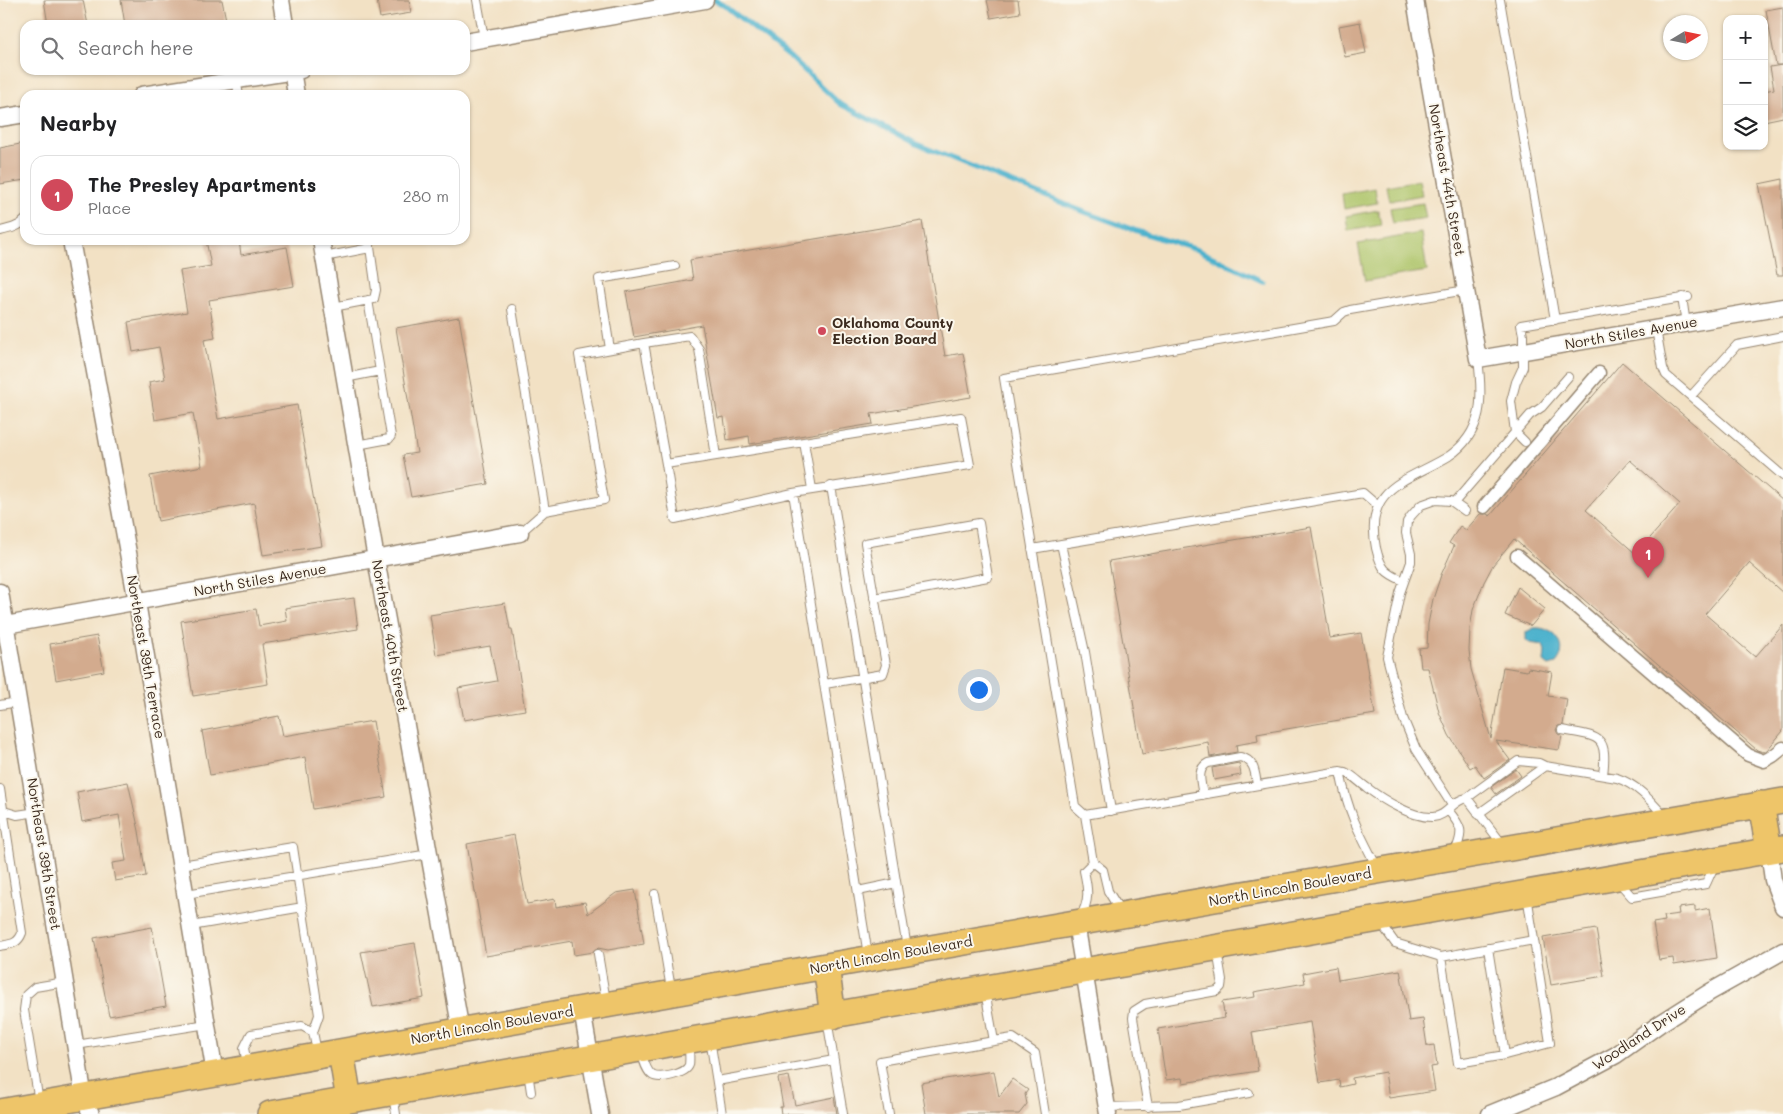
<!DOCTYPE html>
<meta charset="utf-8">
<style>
:root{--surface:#fff;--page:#f2f2f2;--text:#202124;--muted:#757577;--line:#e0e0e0;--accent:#d1495b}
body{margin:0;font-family:Mali,sans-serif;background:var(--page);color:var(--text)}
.controls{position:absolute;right:15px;top:15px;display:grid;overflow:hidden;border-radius:10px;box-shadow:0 1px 4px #0004}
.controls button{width:45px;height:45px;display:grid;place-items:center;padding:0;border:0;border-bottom:1px solid var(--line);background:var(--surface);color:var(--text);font:25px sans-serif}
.compass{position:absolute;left:1663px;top:15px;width:45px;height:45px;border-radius:50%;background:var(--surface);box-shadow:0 1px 4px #0004;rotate:80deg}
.you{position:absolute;left:978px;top:689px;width:18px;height:18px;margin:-12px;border:4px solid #fff;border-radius:50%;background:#1a73e8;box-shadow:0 0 0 8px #1a73e833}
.badge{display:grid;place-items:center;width:32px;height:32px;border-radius:50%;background:var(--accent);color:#fff;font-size:16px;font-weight:700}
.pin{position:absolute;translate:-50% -41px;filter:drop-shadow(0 1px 2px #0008)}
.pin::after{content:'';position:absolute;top:26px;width:18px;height:15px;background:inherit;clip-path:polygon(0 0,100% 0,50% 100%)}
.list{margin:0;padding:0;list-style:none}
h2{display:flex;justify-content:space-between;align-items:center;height:65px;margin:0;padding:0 20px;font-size:21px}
h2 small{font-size:16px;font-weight:400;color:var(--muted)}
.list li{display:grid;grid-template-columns:32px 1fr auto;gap:15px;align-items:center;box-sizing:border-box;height:80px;margin:0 10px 10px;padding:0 10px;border:1px solid var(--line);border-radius:15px}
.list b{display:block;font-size:19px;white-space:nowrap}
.list p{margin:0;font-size:16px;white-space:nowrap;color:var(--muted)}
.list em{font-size:16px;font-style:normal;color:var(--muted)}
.icon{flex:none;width:28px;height:28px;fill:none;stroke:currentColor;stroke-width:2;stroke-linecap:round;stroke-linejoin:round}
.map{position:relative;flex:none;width:1783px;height:1114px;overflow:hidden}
.search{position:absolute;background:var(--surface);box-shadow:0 1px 4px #0004;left:20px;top:20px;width:450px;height:55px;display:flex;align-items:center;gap:12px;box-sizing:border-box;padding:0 18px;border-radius:15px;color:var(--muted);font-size:19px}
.panel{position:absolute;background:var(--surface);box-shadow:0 1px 4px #0004;left:20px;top:90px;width:450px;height:155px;border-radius:15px}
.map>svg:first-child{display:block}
.green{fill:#adc469;stroke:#747744}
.water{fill:#4eb2cd;stroke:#446e76}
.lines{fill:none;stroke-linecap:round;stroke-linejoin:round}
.stream{stroke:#4eb2cd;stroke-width:5}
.building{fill:#d3ab8e;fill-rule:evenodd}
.service-casing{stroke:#968671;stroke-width:10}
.pedestrian-casing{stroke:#968671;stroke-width:15}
.minor-casing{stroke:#968671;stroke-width:19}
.primary-casing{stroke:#968671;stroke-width:28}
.service{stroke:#fff;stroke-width:8}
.pedestrian{stroke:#fff;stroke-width:12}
.minor{stroke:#fff;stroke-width:16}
.primary{stroke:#eec569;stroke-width:25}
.poi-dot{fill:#d1495b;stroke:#fbf7ec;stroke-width:2}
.labels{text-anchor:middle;stroke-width:4;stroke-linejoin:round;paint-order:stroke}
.street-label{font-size:14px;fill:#3b2a1e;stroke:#fbf7ec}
.poi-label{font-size:14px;font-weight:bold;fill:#3b2a1e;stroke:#fbf7ec;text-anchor:start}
</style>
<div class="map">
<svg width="1783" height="1114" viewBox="0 0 1783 1114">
<rect width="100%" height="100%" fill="#fbf7ec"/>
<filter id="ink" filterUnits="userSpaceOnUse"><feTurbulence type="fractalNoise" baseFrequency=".02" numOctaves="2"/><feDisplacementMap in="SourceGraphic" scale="10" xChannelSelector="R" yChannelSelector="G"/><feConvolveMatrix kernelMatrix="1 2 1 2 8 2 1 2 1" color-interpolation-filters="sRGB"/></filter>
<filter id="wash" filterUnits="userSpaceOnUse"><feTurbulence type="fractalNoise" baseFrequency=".0096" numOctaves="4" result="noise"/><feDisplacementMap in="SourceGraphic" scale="20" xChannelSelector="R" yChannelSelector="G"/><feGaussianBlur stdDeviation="1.12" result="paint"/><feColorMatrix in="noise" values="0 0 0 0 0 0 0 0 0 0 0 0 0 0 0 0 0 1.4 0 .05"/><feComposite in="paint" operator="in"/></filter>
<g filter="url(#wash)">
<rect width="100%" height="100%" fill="#f2e1c4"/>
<path class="green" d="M1419 180 1422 195 1389 201 1386 186Z
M1375 188 1377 203 1344 209 1342 194Z
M1423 203 1426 218 1393 223 1390 208Z
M1378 210 1381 225 1348 231 1346 216Z
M1421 233 1427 271 1365 281 1358 244Z"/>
<path class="water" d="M1534 628C1554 626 1571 647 1556 664L1549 666 1544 662 1545 651 1543 645 1530 643 1526 640V632Z"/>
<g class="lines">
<path class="stream" d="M714 0 724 5 791 58 840 104 919 145 1087 213 1140 232 1198 250 1262 281"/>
</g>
<g id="blocks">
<path class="building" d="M44 0H83L88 25H48Z
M121 0H222L227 25H125Z
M377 0H409L411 13 380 18Z
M987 0H1018L1020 13 991 18Z
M1783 7V117L1764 121V91L1774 89 1770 67 1782 65H1776L1766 10Z
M1360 22 1366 53 1345 57 1339 26Z
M25 143V180L0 184V148Z
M1783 179V275H1777L1759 184Z
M922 221 945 356 963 353 971 397 871 414 873 424 750 444 749 436 727 440 724 417 718 418 702 325 634 337 626 292 693 280 690 260Z
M206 240H239L241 255 287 247 294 286 209 300 215 338 204 340 218 419 297 405 322 546 263 555 254 503 158 521 150 476 202 466 193 413 155 420 149 382 165 379 159 347 133 352 128 322 187 312 180 271 211 266Z
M459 317 488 484 411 497 403 455 417 453 396 328Z
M1622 362 1783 501V593L1749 563 1705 614 1755 657 1783 625V731L1767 750 1763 752 1757 750 1514 539 1493 565 1484 582 1473 610 1470 629 1469 650 1471 669 1491 739 1503 667 1527 671 1528 668 1552 672 1548 696 1567 699 1563 725 1558 726 1556 730 1558 734 1562 736 1559 750 1496 741 1510 760 1484 778 1475 765 1470 768 1449 735 1439 712 1428 668H1421L1419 649 1427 648 1428 624 1433 599 1441 575 1454 546 1449 543 1460 526 1466 530 1480 514H1487L1490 516ZM1630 460 1680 504 1636 554 1586 510Z
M1311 527 1330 638 1361 633 1375 714 1257 734 1258 741 1236 745 1237 752 1210 757 1208 742 1142 754 1109 561Z
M1518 587 1545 609 1531 626 1505 615Z
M354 598 358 629 262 644 268 684 193 696 181 621 256 609 259 626 287 621 285 608Z
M505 603 510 629H512L525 710 464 720 458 688 497 681 490 646 436 655 430 615Z
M97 636 104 671 56 680 50 644Z
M279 716 283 736 373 721 386 797 313 809 305 757 210 775 202 731Z
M1239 763 1241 775 1214 780 1212 768Z
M1516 769 1521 776 1496 794 1491 787Z
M128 782 139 831 146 876 115 881 112 863 126 861 119 815 82 822 77 792Z
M514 835 527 904 555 899 556 907 585 902 588 914 616 893 635 890 644 944 608 950 598 948 593 952 574 955 572 941 486 956 467 844Z
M1695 906V911L1710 908 1717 958 1674 965 1673 958 1659 960 1653 923 1665 921 1664 916 1679 914 1678 908Z
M152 927 166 1006 109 1016 94 938Z
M1596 929 1604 976 1551 985 1543 938Z
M415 943 424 998 373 1007 361 952Z
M1336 967 1338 980 1400 970 1409 1021 1423 1019 1427 1046 1434 1045 1437 1066 1431 1067 1435 1091 1389 1098 1385 1072 1352 1078 1353 1084 1340 1087 1339 1080 1320 1083 1310 1022 1252 1032 1258 1071 1183 1083 1182 1078 1166 1080 1158 1029 1225 1018 1222 1002 1255 997 1254 992 1305 983 1303 973Z
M994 1071 999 1097 1012 1079 1028 1090 1025 1094 1027 1104 1019 1114H926L921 1083Z
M789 1076 795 1105 834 1097 837 1114H781L780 1107H783L778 1078Z"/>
</g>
</g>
<g filter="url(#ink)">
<use href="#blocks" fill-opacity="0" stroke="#968671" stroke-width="1"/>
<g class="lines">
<g class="service-casing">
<path id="service" d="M477 0 484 38
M1500 0 1555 320
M236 80 239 95
M0 231C9 229 19 227 25 220
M324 257 370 248
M1682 297 1686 324
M333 307 374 299 376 290 369 240
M512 309 545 511 604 500 579 355 644 343
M1656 329 1663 368 1666 375 1783 476
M610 349 599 279 675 266
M345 378 380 371 368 300
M1691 396 1737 345 1783 336
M961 417 970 465 793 493 675 519 666 464Z
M804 442 812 489
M1525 442 1515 432 1511 401 1516 382 1523 367V335L1521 325 1688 297
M357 445 389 439 391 436 380 371
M666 464 644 343 690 336 699 349 716 456
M831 486 907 948
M793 493 868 955
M1454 503 1530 415 1542 407 1568 377
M520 533 545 511
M1061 544 1085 652 1111 811
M1032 549 1363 493 1378 506
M1404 581C1385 573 1381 569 1376 548 1363 486 1408 481 1449 456 1484 432 1483 398 1478 359
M825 684 883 674 886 665 865 543 979 523 988 577 874 598
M0 705 18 702
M1562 730C1599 737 1608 734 1603 775
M1340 771C1347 810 1359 833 1377 867
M0 789 22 933C18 944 11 944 0 946
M1203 795C1201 783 1196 769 1208 763L1240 757C1255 760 1255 773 1257 785
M1467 798 1503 845
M1452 805 1416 749 1403 718 1387 657 1400 593 1411 562V554L1406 533 1407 522 1411 516 1421 505 1435 500 1451 501 1465 511
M1448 810C1462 827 1464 831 1455 852
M4 811 17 815 37 812
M1478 814 1545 766 1617 778C1638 785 1651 801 1665 817
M1085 815 1340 771C1351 772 1357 781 1366 787 1383 800 1412 818 1433 817 1448 816 1452 800 1467 798L1518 761 1539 763 1545 766
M181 865 293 847 319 1015 313 1032 317 1052
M1618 881 1632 897 1706 884 1715 864
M858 891 896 883
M186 894 429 854
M655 894 671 989
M1121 912 1108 891 1103 870 1093 862 1085 815 1075 806 1004 378 1334 321 1344 312 1350 310 1466 290
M1080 917C1090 901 1088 889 1084 871L1093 862
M1380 922 1395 943 1441 957 1458 1063 1505 1055 1550 1043 1527 895
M191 926 303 907
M1488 948 1505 1055
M598 954 606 1001
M1441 957 1534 940
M985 991 994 1041 1013 1038 1035 1053 1045 1114
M827 1019 843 1114
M710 1039 722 1114
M76 1045 207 1024
M641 1053C644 1060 646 1071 652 1075 659 1080 686 1074 689 1065 690 1060 689 1051 689 1045
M247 1064 244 1048 251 1034 302 1026 313 1032
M528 1072 531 1092
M717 1081 834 1060
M393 1095 396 1114
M39 1102 24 1010 26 995 35 987 65 982
M1107 1107 1179 1105 1249 1093
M1148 1107 1133 1018 1134 1011 1145 1004 1217 991 1221 987 1222 980 1217 950
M889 1114 880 1061 994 1041"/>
</g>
<g class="pedestrian-casing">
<path id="pedestrian" d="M1484 507 1599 373
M1517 556 1748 755 1764 761 1773 756 1783 748"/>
</g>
<g class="minor-casing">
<path id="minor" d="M281 0 285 25
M1415 0 1478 359 1783 307
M465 42 705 0
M292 70 296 95
M142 95 301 70
M0 118 25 114
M71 240 137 602 215 1074
M321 240 376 559 461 1031
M0 592 84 1098 91 1114
M0 626 520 533
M1769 850 1773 880 1783 907
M1076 923 1108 1114
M582 1010 600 1114
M1490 1114 1556 1087 1616 1055 1661 1023 1710 992 1783 951"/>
</g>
<g class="primary-casing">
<path id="primary" d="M1761 804 1769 850
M826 966 833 1016
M341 1052 349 1100
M0 1112 826 966 1783 801
M270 1114 1783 848"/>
</g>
<use href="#service" class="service"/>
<use href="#pedestrian" class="pedestrian"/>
<use href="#minor" class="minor"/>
<use href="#primary" class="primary"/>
</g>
</g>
<circle class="poi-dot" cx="822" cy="331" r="5"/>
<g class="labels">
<g class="street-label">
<text transform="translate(1447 180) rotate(80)" y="5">Northeast 44th Street</text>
<text transform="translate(1631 333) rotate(-10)" y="5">North Stiles Avenue</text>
<text transform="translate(260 580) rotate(-10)" y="5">North Stiles Avenue</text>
<text transform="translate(390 636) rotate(80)" y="5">Northeast 40th Street</text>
<text transform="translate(146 657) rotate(80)" y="5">Northeast 39th Terrace</text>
<text transform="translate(44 854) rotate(81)" y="5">Northeast 39th Street</text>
<text transform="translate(1290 887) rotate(-10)" y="5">North Lincoln Boulevard</text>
<text transform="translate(891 955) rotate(-10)" y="5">North Lincoln Boulevard</text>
<text transform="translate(492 1025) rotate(-10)" y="5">North Lincoln Boulevard</text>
<text transform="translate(1639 1037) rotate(-33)" y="5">Woodland Drive</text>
</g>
<g class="poi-label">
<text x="832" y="328">Oklahoma County<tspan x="832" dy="16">Election Board</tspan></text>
</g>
</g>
</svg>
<div class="controls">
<button>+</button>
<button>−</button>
<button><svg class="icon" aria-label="layers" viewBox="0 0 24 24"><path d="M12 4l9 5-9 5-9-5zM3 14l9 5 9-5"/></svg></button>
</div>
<svg class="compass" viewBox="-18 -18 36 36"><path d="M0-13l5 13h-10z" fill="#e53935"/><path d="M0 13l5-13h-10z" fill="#757577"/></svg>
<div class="you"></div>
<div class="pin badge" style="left:1648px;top:578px">1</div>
<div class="search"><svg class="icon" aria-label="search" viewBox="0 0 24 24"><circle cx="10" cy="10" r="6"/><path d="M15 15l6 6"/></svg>Search here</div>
<section class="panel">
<h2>Nearby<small></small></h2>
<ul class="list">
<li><span class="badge">1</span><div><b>The Presley Apartments</b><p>Place</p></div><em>280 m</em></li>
</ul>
</section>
</div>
